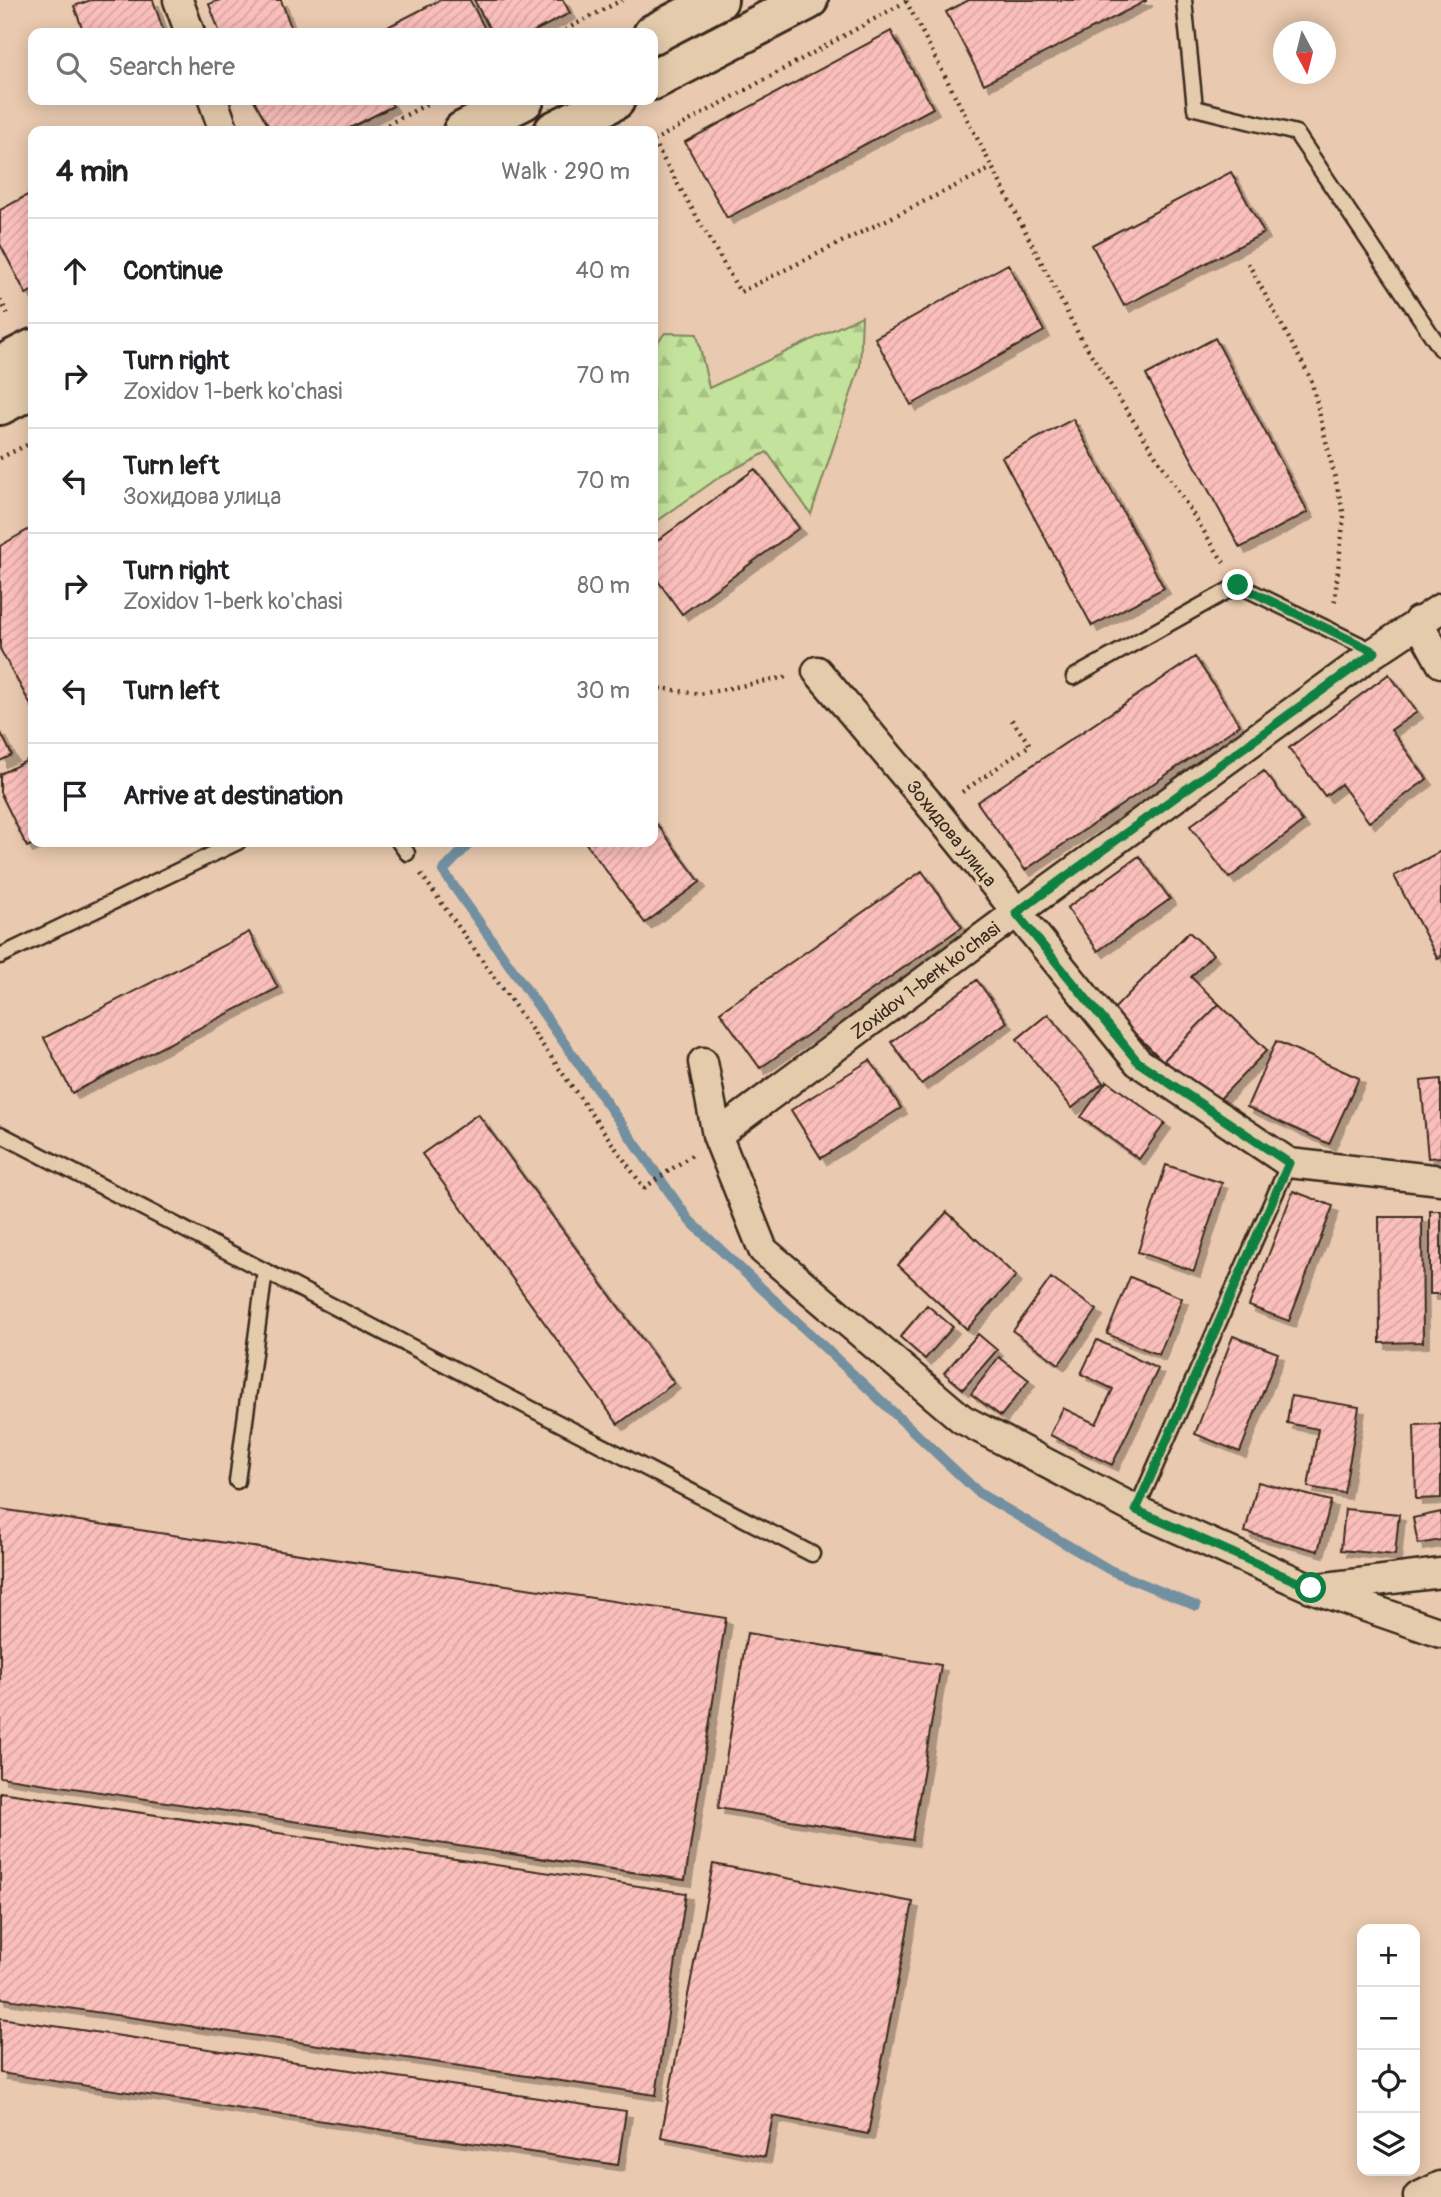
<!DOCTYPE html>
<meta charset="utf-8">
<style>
:root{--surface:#fff;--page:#f2f2f2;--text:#202124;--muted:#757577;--line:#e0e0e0}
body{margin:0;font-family:Pangolin,sans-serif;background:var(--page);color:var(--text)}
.controls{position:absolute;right:21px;bottom:21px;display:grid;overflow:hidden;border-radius:14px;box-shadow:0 4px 18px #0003}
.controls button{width:63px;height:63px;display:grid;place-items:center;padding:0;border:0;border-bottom:2px solid var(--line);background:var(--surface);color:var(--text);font:35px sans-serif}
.compass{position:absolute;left:1273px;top:21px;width:63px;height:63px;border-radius:50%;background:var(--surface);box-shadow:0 4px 18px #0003;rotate:173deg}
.stop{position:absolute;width:21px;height:21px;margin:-16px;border:5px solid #0b8043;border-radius:50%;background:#fff}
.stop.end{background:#0b8043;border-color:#fff;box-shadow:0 2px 7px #0008}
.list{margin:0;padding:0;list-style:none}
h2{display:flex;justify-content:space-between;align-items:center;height:91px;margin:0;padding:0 28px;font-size:30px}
h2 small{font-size:23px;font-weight:400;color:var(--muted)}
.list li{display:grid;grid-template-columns:46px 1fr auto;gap:21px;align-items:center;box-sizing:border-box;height:105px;padding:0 28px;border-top:2px solid var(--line)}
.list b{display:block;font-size:26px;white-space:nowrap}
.list p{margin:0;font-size:23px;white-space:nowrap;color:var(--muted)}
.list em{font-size:23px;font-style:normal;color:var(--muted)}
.icon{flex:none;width:38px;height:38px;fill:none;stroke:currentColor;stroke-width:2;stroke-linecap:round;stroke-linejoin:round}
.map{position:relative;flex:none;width:1441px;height:2197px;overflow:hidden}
.search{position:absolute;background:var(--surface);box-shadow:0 4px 18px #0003;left:28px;top:28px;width:630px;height:77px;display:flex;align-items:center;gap:18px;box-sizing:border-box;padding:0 24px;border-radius:14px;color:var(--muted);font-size:26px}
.panel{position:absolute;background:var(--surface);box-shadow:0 4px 18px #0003;left:28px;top:126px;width:630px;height:721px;border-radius:14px}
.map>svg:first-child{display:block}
.forest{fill:url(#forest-firs);stroke:#7f865c;stroke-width:2}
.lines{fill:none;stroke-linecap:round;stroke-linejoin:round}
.stream{stroke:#7390a1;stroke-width:10}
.building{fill:url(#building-hatch);stroke:#3b2a1e;stroke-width:2;filter:url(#shadow)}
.service-casing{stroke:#3b2a1e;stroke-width:19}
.minor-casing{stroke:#3b2a1e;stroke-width:33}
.secondary-casing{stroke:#3b2a1e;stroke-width:44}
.path{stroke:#3b2a1e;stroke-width:4.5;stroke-dasharray:2 5;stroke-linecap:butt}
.service{stroke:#e4cbac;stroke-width:14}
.minor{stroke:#e4cbac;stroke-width:28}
.secondary{stroke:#e4cbac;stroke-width:38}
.route{stroke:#0b8043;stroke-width:9}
.labels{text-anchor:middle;stroke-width:7;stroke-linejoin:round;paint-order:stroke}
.street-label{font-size:19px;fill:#3b2a1e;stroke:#e4cbac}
</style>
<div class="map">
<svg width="1441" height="2197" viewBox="0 0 1441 2197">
<defs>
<pattern id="forest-firs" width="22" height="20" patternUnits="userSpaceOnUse" patternTransform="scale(1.75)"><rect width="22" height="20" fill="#c3e29b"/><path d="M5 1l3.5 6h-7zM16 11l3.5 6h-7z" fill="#a8c285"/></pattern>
<pattern id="building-hatch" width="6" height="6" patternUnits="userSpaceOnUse" patternTransform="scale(1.75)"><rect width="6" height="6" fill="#fbbfbb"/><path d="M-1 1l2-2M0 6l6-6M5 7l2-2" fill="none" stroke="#d8a4a0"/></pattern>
<filter id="shadow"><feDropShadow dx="6" dy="6" stdDeviation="0" flood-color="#0004"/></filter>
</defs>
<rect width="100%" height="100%" fill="#e9c9af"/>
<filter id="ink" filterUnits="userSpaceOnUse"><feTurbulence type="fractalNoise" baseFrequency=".0143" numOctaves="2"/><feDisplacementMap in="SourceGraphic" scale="14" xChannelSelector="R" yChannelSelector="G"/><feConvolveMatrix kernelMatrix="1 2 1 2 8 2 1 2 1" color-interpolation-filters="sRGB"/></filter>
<g filter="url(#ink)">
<path class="forest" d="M862 316 860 366 811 514 767 452 721 476 653 524V348L665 333 697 334 709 388Z"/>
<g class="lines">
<path class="stream" d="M471 842 443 871 689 1220 979 1493 1110 1570 1196 1606"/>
</g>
<path class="building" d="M91 0H153L164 33H84L74 6Z
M220 0H281L293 33H220L209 4Z
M440 0H470L487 33H376Z
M474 0H563L570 13 531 33H492Z
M969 0H1146V1L984 84 946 12Z
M891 31 933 108 727 218 685 142Z
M254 100H389L393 106 344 131H271Z
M1231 172 1264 233 1124 306 1092 245Z
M33 192V290L26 294 0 244V210Z
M1008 264 1044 331 911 405 875 338Z
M1215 338 1308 512 1240 548 1146 375Z
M1073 419 1164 588 1092 626 1002 457Z
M755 469 799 528 682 614 653 574V544Z
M33 527V709L0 649V546Z
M1195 657 1240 725 1025 870 977 802Z
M1389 674 1417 712 1391 730 1427 779 1369 822 1341 784 1325 796 1289 748Z
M0 731 12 755 0 761Z
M32 758 33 842H37L27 847 0 792V774Z
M1264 771 1303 822 1229 878 1190 826Z
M653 819 700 882 645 923 585 842H653Z
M1441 851V957L1438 959 1394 876Z
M1139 856 1170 899 1098 951 1067 908Z
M922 871 962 927 760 1068 720 1012Z
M249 932 278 988 72 1093 44 1038Z
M1189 932 1213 954 1191 977 1219 1004 1163 1061 1112 1011Z
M977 980 1007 1022 921 1084 891 1042Z
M1219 1004 1267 1050 1211 1108 1163 1061Z
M1048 1014 1103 1083 1072 1108 1017 1039Z
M1276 1041 1359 1078 1329 1144 1247 1107Z
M870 1060 901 1108 821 1158 791 1110Z
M1441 1079V1157L1428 1158 1421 1081Z
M1107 1081 1165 1123 1139 1159 1081 1117Z
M478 1114 674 1383 618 1424 422 1154Z
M1166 1165 1222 1183 1194 1271 1138 1252Z
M1293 1191 1333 1206 1289 1321 1249 1306Z
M1430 1211H1441V1294H1430Z
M947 1212 1016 1276 967 1329 898 1265Z
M1379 1217H1422L1423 1342 1380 1343Z
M1130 1277 1182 1298 1159 1355 1107 1334Z
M1051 1278 1097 1310 1059 1364 1013 1331Z
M927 1305 953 1327 925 1359 900 1337Z
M978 1334 997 1350 963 1389 944 1373Z
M1233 1336 1278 1353 1240 1452 1195 1434Z
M1097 1340 1158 1369 1112 1465 1050 1435 1063 1408 1096 1424 1113 1389 1081 1374Z
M999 1357 1029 1380 1001 1416 971 1394Z
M1291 1396 1359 1407 1344 1493 1308 1487 1318 1429 1287 1423Z
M1441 1424V1498L1416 1499 1414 1425Z
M1258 1482 1331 1501 1318 1551 1245 1532Z
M0 1509 726 1618 685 1880 0 1777Z
M1345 1509 1399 1514 1395 1555 1341 1550Z
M1441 1512V1540L1418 1544 1413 1518Z
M747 1633 941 1665 912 1840 718 1808Z
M0 1792 686 1893 656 2095 0 1998Z
M713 1864 913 1902 868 2134 773 2116 765 2157 661 2137Z
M0 2018 626 2111 618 2165 0 2073Z"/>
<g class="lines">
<g class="service-casing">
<path id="service" d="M1184 0 1195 108 1296 133 1441 349
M1074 677 1238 585 1375 652
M399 842 407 853
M0 956 238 842
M0 1134 812 1554
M237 1481 265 1271
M1136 1510 1289 1163"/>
</g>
<g class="minor-casing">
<path id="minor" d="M178 0 190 33
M213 100 224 131
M1418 621 1441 663
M817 671 935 811 1138 1062 1289 1163 1441 1180
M703 1062 717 1135 763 1250 962 1419 1136 1510 1311 1588 1441 1633
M717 1135 1016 913 1375 652 1441 608
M1318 1588 1441 1573
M1418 2197 1441 2186"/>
</g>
<g class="secondary-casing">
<path id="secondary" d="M653 34 718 0
M653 80 808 0
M463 131 524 100
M554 131 615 100
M0 366 33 349
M0 405 33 388"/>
</g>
<path class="path" d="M906 1 1080 337 1224 563
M559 33 622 0
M375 131 435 100
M653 141 740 292 992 168
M653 141 907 1
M1248 263 1311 379 1344 515 1334 606
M0 300 10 318
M0 458 33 442
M653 687 700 694 786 677
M962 792 1030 745 1009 716
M421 874 644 1188 692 1155"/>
<use href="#service" class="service"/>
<use href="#minor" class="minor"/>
<use href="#secondary" class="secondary"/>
</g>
</g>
<g class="lines" filter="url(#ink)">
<path class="route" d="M1238 585 1375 652 1016 913 1138 1062 1289 1163 1136 1510 1311 1588"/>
</g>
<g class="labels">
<g class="street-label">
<text transform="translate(952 833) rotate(51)" y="7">Зохидова улица</text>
<text transform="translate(925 980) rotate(-37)" y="7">Zoxidov 1-berk ko'chasi</text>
</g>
</g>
</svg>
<div class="controls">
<button>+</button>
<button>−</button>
<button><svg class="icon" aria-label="locate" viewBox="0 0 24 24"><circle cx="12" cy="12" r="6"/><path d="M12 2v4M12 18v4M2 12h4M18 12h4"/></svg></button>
<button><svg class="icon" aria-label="layers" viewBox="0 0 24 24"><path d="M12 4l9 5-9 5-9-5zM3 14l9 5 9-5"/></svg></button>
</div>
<svg class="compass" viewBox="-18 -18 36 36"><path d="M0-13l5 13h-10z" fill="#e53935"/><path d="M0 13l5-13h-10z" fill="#757577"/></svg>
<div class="stop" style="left:1311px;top:1588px"></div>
<div class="stop end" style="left:1238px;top:585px"></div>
<div class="search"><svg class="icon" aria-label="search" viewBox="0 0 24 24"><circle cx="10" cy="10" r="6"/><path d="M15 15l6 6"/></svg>Search here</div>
<section class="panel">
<h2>4 min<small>Walk · 290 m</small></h2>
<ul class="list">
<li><svg class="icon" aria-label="ahead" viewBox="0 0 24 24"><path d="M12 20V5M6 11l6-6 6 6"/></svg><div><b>Continue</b></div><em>40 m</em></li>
<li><svg class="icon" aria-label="right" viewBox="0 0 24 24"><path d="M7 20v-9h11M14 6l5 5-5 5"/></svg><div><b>Turn right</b><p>Zoxidov 1-berk ko'chasi</p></div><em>70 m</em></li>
<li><svg class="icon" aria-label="left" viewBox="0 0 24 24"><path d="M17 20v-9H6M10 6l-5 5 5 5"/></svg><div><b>Turn left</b><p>Зохидова улица</p></div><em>70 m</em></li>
<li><svg class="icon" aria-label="right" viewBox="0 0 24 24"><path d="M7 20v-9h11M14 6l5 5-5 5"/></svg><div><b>Turn right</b><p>Zoxidov 1-berk ko'chasi</p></div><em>80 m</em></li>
<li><svg class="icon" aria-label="left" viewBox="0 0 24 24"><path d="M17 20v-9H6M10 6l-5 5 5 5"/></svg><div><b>Turn left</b></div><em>30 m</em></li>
<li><svg class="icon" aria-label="arrive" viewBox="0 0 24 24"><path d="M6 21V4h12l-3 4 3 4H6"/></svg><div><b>Arrive at destination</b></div></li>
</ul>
</section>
</div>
